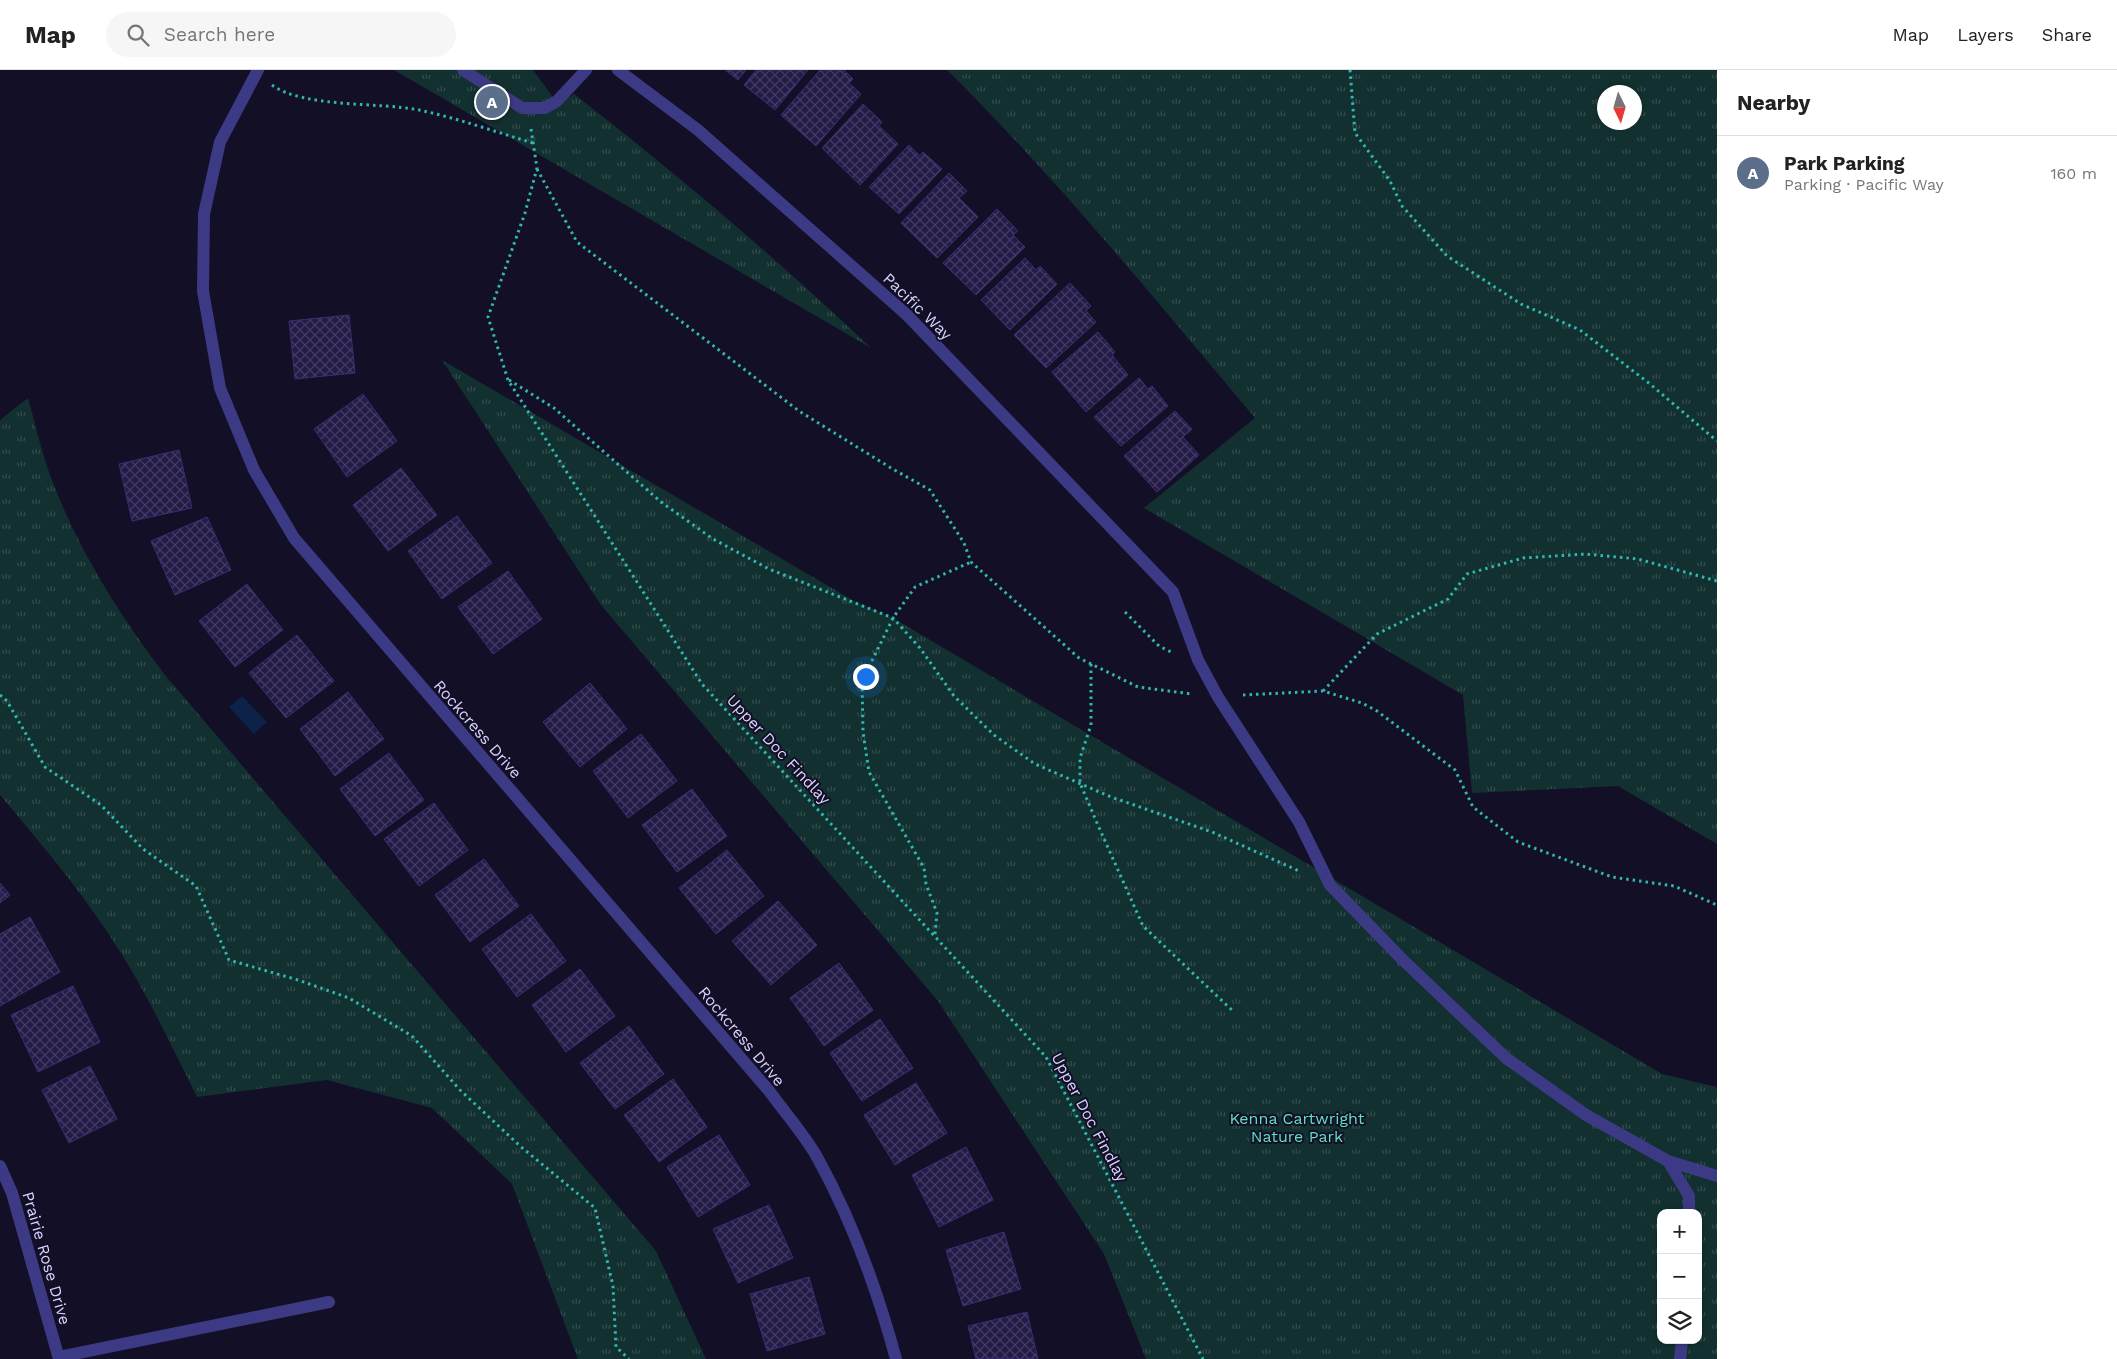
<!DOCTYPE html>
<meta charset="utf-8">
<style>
:root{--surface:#fff;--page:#f6f6f6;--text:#222;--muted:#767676;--line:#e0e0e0;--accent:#111827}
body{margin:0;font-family:"Work Sans",sans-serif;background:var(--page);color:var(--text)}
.controls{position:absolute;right:15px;bottom:15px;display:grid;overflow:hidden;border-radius:10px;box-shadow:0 1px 4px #0004}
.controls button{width:45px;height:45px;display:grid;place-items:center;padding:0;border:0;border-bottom:1px solid var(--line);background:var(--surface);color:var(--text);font:25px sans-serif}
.compass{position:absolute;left:1597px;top:15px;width:45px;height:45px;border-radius:50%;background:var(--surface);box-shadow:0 1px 4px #0004;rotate:175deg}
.you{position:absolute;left:865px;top:606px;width:18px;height:18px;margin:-12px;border:4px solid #fff;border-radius:50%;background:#1a73e8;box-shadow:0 0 0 8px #1a73e833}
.badge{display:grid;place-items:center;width:32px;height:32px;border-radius:50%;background:var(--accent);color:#fff;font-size:16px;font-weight:700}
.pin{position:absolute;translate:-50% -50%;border:2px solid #fff;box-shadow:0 1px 5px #0006}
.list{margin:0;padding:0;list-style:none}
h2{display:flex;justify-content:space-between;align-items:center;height:65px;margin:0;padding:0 20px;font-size:21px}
h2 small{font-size:16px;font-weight:400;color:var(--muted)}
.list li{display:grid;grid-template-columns:32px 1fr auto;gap:15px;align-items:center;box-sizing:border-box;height:75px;padding:0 20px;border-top:1px solid var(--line)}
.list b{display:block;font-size:19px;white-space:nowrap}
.list p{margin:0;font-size:16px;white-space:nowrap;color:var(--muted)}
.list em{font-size:16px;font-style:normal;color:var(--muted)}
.icon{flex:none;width:28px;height:28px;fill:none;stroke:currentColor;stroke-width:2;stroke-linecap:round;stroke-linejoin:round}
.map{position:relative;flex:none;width:1717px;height:1289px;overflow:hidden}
header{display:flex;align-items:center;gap:30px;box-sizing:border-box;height:70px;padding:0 25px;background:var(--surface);border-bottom:1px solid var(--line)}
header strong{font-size:24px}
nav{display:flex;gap:28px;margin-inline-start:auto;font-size:18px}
.search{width:350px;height:45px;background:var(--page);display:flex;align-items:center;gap:12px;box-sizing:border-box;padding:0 18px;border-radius:28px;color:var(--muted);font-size:19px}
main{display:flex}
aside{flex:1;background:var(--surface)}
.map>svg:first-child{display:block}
.park{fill:url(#park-tufts);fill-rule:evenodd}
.water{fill:#0c2248}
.building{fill:url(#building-cross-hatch);stroke:#3b2d73}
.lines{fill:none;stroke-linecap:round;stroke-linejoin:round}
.path{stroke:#2fb8b0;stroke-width:3;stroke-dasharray:2.5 4;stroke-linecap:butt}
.minor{stroke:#3d3a85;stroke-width:12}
.labels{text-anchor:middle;stroke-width:4;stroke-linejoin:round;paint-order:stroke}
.street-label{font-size:16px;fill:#d9d4ff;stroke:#130f26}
.park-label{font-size:16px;fill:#5fe0c0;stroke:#130f26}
</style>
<header>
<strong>Map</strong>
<div class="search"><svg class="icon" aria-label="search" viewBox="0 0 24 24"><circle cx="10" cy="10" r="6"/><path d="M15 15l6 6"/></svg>Search here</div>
<nav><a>Map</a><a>Layers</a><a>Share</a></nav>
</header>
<main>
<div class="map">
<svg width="1717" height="1289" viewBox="0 0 1717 1289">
<defs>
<pattern id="park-tufts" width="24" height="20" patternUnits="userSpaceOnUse" patternTransform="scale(1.25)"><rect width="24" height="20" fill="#12302f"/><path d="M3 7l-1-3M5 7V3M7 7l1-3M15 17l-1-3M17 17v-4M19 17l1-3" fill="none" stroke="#344d4e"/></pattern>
<pattern id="building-cross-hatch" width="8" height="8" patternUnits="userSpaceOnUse" patternTransform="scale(1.25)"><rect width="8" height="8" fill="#241b47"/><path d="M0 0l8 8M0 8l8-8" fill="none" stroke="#433b63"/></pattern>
</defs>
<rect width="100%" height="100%" fill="#130f26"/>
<path class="park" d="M394 0H533L558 34 574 24C677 104 776 188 871 278Z
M947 0H1717V774L1618 716 1472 723 1463 625 1144 438 1255 348C1155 229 1057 109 947 0ZM1634 22V52H1604V22Z
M442 290 854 531 893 548 1662 1004 1717 1017V1289H1146L1104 1184 938 931 601 535ZM1661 1143H1698V1270H1661Z
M28 328C35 353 41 380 50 405 77 478 118 543 165 605L656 1181 706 1289H578L512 1114 432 1038 327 1010 197 1027C170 973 144 917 110 866 77 816 39 771 0 725V350Z"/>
<path class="water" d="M242 626 267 652 254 664 229 637Z"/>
<path class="building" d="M725 0H746L738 10Z
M756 0H808L775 40 744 15Z
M820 0H844L853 9 849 13 861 24 816 76 781 45Z
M863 34 882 52 879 56 898 74 860 115 822 78Z
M909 75 920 86 923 82 942 99 899 144 869 117Z
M949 103 967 121 959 128 978 147 937 188 901 153Z
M997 139 1018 161 1013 165 1025 177 976 225 943 193Z
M1025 188 1036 200 1040 196 1057 214 1010 260 981 230Z
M1070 213 1091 236 1086 241 1096 252 1046 298 1014 265Z
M349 245 355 303 295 309 289 251Z
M1098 262 1115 282 1112 285 1128 305 1086 342 1052 302Z
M1139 308 1148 319 1152 316 1168 336 1121 376 1094 347Z
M363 324 397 371 347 407 314 359Z
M1175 341 1192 359 1183 367 1199 385 1157 422 1124 386Z
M179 380 192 438 132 451 119 394Z
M401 398 437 445 388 481 353 435Z
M457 446 492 493 442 529 408 481Z
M207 447 231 500 175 525 151 471Z
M508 501 542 549 493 584 458 537Z
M247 514 283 560 235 597 199 551Z
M297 565 334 611 286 648 249 603Z
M590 613 627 659 580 697 543 652Z
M348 622 384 669 335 706 300 659Z
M641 664 677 711 628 748 593 701Z
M389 683 424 730 375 766 340 719Z
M692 719 727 766 677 802 642 755Z
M434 733 468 780 419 816 384 769Z
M727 780 764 826 716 864 679 818Z
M484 789 519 836 470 872 435 825Z
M0 813 10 825 0 833Z
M778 831 817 875 771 915 732 871Z
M531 844 566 891 517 927 482 879Z
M30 847 60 902 0 936V864Z
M839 893 873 940 824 976 790 928Z
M580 899 615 946 566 982 532 935Z
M73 916 100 972 38 1002 11 945Z
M880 949 913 998 862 1031 830 983Z
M629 956 664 1004 615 1039 580 993Z
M90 996 117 1049 69 1073 42 1020Z
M673 1009 707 1057 659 1092 624 1045Z
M916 1013 947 1063 895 1095 864 1045Z
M719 1065 750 1115 698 1147 667 1097Z
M966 1077 993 1130 939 1157 912 1105Z
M769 1135 793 1188 738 1213 713 1159Z
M1004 1162 1021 1219 963 1236 946 1180Z
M809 1207 825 1264 767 1281 750 1224Z
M1027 1242 1038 1289H976L968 1256Z"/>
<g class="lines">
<path class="path" d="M1350 0 1355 63 1390 111 1402 136 1447 186 1521 234 1580 260 1650 314 1717 371
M272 15C303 38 380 32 419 40 457 48 496 62 533 73
M531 59 537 98 525 143 488 247 508 310 702 614 1046 987 1203 1289
M537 99 577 172 799 341 891 398 930 420 964 473 971 492 1079 588 1138 617 1192 624
M509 310 554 338 661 432 713 469 769 499 893 548 920 578 954 626 994 665 1035 694 1111 727 1212 762 1299 801
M1125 542 1159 576 1171 582
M1091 594V655L1080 688V713L1097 753 1143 856 1234 942
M1323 621 1377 564 1448 529 1467 504 1523 488 1586 484 1638 489 1717 511
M0 625 7 631 45 697 101 735 143 779 196 816 229 890 298 910 349 928 412 966 460 1020 520 1076 595 1138 613 1216 616 1277 629 1289
M1243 625 1323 621 1362 633 1377 641 1455 700 1473 737 1518 772 1612 807 1674 816 1717 835
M935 864 937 843 926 814 924 798 869 702 863 662 862 611 893 548 915 517 971 492"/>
<path class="minor" d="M258 0 220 72 204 144 203 221 220 318 254 400 294 468 770 1022C785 1043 804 1064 817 1087 852 1150 877 1219 896 1289
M463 0 522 38H545L557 31 586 0
M618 0 698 60 907 245 1173 522 1198 590 1218 627 1299 752 1330 815 1403 890 1506 988 1586 1045 1668 1091 1717 1106
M1668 1091 1689 1126V1143
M0 1096 12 1123 59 1289
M59 1287 329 1232
M1680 1289 1682 1270"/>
</g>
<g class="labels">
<g class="street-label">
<text transform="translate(918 236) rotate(44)" y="6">Pacific Way</text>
<text transform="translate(478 659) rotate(49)" y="6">Rockcress Drive</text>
<text transform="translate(779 679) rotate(47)" y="6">Upper Doc Findlay</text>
<text transform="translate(742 966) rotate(50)" y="6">Rockcress Drive</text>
<text transform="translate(1090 1047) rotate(62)" y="6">Upper Doc Findlay</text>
<text transform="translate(47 1188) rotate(74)" y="6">Prairie Rose Drive</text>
</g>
<g class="park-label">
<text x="1297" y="1054">Kenna Cartwright<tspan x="1297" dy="18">Nature Park</tspan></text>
</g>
</g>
</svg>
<div class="controls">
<button>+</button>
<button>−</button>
<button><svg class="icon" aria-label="layers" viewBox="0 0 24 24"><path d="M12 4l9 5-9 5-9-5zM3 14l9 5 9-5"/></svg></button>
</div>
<svg class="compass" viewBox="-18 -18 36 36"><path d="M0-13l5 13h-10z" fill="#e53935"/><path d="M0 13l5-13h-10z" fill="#767676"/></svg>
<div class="you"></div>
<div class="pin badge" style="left:492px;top:32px;background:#5c6f8a">A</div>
</div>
<aside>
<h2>Nearby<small></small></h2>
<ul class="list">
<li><span class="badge" style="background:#5c6f8a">A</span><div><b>Park Parking</b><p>Parking · Pacific Way</p></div><em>160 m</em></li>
</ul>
</aside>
</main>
